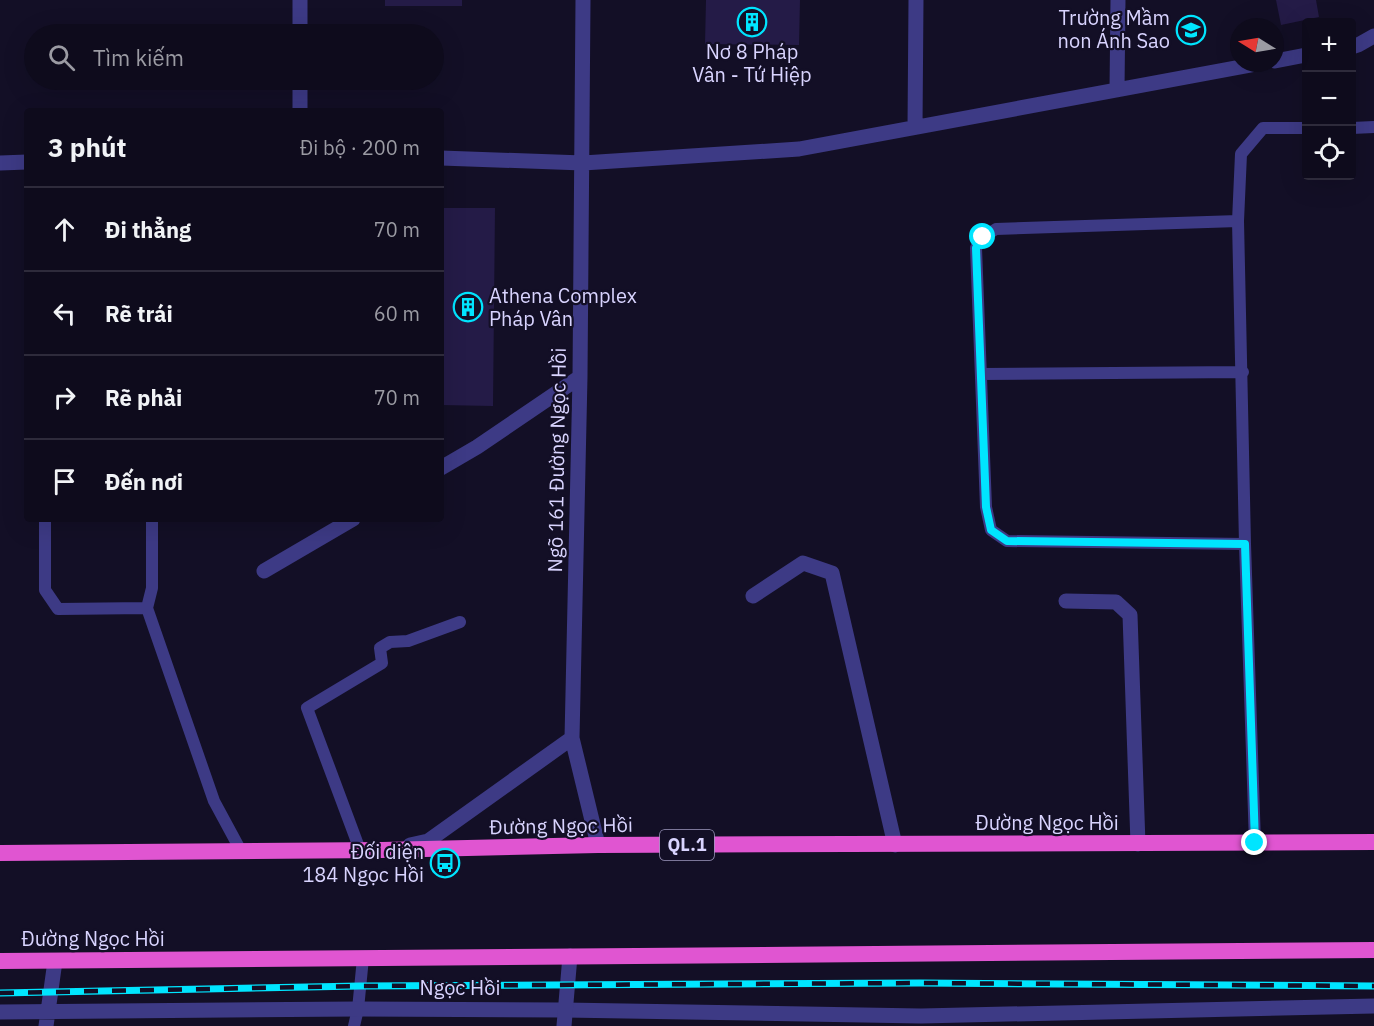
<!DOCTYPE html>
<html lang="vi">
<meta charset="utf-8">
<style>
:root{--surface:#0e0b1c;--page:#171425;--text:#f1f3f6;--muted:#9b9ba3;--line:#2e2b3b}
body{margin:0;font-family:"IBM Plex Sans",sans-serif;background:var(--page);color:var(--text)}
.controls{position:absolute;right:18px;top:18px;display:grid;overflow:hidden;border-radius:6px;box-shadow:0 6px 24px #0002}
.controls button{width:54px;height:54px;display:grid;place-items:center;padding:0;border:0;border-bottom:2px solid var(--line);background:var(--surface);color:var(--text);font:30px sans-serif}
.compass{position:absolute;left:1230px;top:18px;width:54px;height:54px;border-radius:50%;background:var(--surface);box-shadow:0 6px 24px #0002;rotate:281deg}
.stop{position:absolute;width:18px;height:18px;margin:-14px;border:4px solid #00e5ff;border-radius:50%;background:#fff}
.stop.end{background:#00e5ff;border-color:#fff;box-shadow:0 2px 6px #0008}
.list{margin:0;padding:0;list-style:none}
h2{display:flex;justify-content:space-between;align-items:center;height:78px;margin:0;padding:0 24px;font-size:26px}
h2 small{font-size:20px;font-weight:400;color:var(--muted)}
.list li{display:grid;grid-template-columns:39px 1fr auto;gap:18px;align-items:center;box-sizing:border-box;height:84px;padding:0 24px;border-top:2px solid var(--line)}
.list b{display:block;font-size:22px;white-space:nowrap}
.list em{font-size:20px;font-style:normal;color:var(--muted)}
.icon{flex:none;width:33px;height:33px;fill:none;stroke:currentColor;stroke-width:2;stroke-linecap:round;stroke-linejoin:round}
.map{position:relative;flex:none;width:1374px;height:1026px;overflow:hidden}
.search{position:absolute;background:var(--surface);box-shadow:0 6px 24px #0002;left:24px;top:24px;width:420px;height:66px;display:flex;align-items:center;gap:15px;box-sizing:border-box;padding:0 21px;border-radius:33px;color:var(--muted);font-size:22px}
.panel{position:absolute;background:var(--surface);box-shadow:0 6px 24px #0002;left:24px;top:108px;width:420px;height:414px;border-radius:6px}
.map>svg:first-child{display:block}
.building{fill:#241b47}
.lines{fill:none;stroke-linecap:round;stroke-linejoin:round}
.service{stroke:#3d3a85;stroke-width:12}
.minor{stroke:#3d3a85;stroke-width:15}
.tertiary{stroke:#3d3a85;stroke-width:15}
.trunk{stroke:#e055d1;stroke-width:16}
.rail-casing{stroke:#00e5ff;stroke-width:7}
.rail{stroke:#130f26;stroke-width:4.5;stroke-dasharray:14;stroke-linecap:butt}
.route{stroke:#00e5ff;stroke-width:8}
.labels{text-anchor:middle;stroke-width:4.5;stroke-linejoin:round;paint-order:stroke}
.shield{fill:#130f26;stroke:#9e99be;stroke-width:1.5}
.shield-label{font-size:18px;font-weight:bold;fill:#d9d4ff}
.poi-label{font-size:20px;fill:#d9d4ff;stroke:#130f26;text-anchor:end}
.street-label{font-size:20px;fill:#d9d4ff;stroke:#130f26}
</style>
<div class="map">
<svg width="1374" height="1026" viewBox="0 0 1374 1026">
<rect width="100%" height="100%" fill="#130f26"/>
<path class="building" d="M385 0H462V6H385Z
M706 0H800L799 45 705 44Z
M1276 0H1316L1319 17 1281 25Z
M441 208H495L493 406 441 405Z"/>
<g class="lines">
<path class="service" d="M1352 128 1374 127
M1238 221 996 229 983 237 976 248 986 507 991 530 1007 541 1245 544
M981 374 1243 372
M45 519V590L58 609 147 608 214 801 241 851
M147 608 152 588V519
M1255 843 1245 544 1238 221 1241 154 1263 128H1306
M360 850 307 708 382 663 380 648 390 642 408 641 460 622
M354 1026 358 1009 363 958"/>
<path class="minor" d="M583 0 580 377 572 738 598 845
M300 34V0
M1352 47 1358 45 1374 36
M1275 61 1306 55
M1117 90 1118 0
M300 111V80
M915 127 916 0
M441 158 583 163 799 149 1262 63
M0 163 27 162
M441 468 477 447 580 377
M264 571 353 519
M753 596 803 563 832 573 895 845
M1066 601 1116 602 1130 615 1138 844
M410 845 428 841 572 738
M0 1012 358 1009 564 1010 921 1016 1374 1006
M46 1026 55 961"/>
<path class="tertiary" d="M564 1026 570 956"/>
<path class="trunk" d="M0 853 382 850 598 845 1374 842
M0 961 1374 950"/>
<g class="rail-casing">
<path id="rail" d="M0 993 360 986 920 983 1374 986"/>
</g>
<use href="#rail" class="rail"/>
</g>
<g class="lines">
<path class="route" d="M983 237 976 248 986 507 991 530 1007 541 1245 544 1255 843"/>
</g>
<defs>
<g id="building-ring" transform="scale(1.5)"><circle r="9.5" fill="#130f26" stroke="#00e5ff" stroke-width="1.5"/><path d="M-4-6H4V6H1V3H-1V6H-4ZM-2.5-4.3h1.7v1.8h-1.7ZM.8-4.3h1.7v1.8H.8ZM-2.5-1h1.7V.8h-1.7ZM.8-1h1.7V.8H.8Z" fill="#00e5ff"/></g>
<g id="school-ring" transform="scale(1.5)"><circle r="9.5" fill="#130f26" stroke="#00e5ff" stroke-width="1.5"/><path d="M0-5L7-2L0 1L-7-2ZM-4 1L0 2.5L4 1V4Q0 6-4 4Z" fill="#00e5ff"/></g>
<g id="bus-ring" transform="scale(1.5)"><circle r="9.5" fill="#130f26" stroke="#00e5ff" stroke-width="1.5"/><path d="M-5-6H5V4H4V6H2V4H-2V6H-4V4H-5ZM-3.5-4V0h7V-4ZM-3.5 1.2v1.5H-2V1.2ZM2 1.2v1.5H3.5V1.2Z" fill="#00e5ff"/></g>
</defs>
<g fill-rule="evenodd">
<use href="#building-ring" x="752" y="22"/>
<use href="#school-ring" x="1191" y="30"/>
<use href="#building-ring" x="468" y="307"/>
<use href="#bus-ring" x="445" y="863"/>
</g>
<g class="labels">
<rect class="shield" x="660" y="830" width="54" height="30" rx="4.5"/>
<g class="shield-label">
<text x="687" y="851">QL.1</text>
</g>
<g class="poi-label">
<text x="1170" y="25">Trường Mầm<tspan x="1170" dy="23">non Ánh Sao</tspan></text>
<text x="752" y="59" text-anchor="middle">Nơ 8 Pháp<tspan x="752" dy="23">Vân - Tứ Hiệp</tspan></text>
<text x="489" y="303" text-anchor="start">Athena Complex<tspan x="489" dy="23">Pháp Vân</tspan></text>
<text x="424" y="859">Đối diện<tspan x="424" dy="23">184 Ngọc Hồi</tspan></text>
</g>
<g class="street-label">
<text transform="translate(557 460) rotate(-89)" y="7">Ngõ 161 Đường Ngọc Hồi</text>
<text x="1047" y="830">Đường Ngọc Hồi</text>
<text transform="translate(561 826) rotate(-1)" y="7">Đường Ngọc Hồi</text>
<text x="93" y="946">Đường Ngọc Hồi</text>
<text x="460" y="995">Ngọc Hồi</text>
</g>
</g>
</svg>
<div class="controls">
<button>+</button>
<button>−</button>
<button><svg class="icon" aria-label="locate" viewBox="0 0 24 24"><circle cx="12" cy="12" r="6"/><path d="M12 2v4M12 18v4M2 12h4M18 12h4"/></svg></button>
</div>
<svg class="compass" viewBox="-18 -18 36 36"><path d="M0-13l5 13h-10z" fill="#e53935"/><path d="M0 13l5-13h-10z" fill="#9b9ba3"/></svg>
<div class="stop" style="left:983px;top:237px"></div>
<div class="stop end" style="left:1255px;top:843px"></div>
<div class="search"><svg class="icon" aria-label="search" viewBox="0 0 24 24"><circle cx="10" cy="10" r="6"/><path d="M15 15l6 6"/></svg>Tìm kiếm</div>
<section class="panel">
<h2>3 phút<small>Đi bộ · 200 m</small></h2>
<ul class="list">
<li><svg class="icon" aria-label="ahead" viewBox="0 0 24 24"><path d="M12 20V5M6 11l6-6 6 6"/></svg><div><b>Đi thẳng</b></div><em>70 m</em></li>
<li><svg class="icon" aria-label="left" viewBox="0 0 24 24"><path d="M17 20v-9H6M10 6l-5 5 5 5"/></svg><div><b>Rẽ trái</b></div><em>60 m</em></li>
<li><svg class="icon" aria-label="right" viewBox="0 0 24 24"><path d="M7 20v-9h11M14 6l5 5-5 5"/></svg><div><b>Rẽ phải</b></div><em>70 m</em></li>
<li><svg class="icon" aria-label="arrive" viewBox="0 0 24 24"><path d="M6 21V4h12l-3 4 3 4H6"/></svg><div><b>Đến nơi</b></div></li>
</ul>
</section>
</div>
